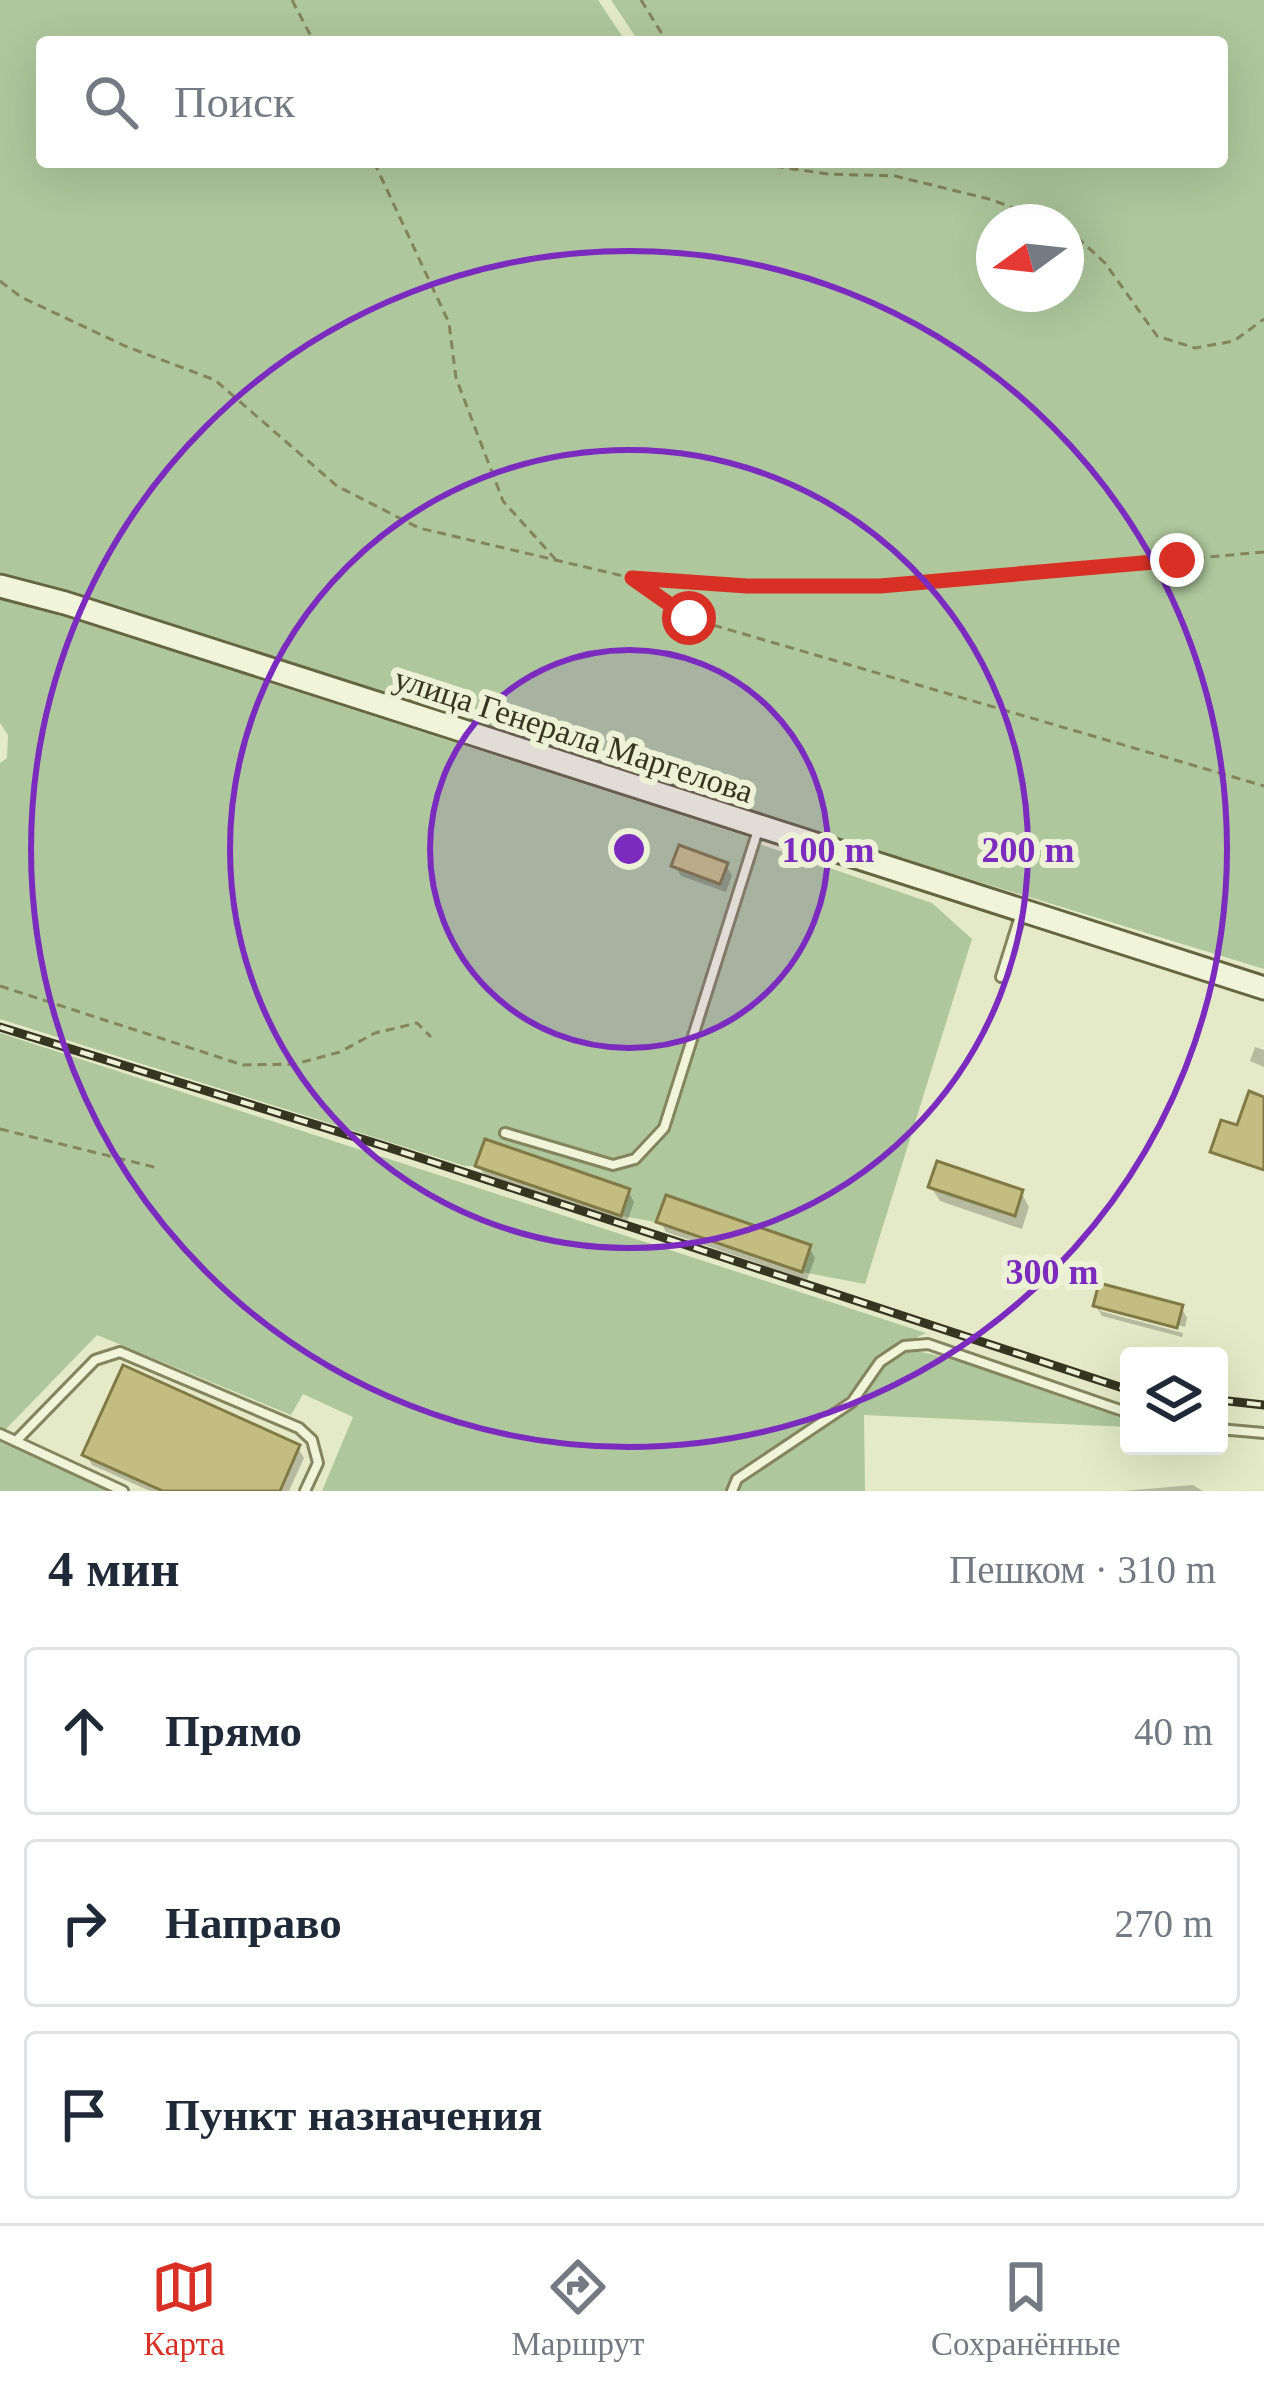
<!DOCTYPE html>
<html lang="ru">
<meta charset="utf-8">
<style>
:root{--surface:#fff;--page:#f6f6f7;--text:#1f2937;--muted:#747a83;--line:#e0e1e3;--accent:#d93025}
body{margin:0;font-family:Georgia,serif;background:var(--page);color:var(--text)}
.controls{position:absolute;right:36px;bottom:36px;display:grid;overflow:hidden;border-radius:12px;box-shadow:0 12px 48px #0002}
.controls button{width:108px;height:108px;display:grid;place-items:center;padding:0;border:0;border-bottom:3px solid var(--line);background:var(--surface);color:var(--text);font:60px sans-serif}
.compass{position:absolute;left:976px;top:204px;width:108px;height:108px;border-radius:50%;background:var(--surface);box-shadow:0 12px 48px #0002;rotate:255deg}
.stop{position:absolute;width:36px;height:36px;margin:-27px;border:9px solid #d93025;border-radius:50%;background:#fff}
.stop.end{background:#d93025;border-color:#fff;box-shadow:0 3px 12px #0008}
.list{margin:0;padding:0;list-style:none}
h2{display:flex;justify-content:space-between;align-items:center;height:156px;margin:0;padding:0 48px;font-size:51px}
h2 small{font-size:39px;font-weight:400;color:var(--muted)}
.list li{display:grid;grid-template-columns:78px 1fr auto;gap:36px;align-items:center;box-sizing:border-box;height:168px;margin:0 24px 24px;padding:0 24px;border:3px solid var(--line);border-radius:12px}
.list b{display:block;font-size:45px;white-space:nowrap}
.list em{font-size:39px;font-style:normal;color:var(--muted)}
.icon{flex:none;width:66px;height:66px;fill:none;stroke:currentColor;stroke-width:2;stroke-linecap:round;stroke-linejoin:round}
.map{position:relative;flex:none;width:1264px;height:1491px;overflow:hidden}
.search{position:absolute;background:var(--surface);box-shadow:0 12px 48px #0002;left:36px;right:36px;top:36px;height:132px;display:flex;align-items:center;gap:30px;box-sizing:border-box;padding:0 42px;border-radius:12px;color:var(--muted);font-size:45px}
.sheet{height:732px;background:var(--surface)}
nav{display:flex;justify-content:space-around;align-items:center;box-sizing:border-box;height:168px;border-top:3px solid var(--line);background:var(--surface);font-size:33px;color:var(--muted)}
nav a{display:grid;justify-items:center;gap:6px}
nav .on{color:var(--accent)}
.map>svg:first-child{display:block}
.green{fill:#aec79c;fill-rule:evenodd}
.shadow{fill:#0003}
.building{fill:#c4bd81;stroke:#817a47;stroke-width:3}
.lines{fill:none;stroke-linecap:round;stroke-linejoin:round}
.lane-casing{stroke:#84845e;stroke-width:14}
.secondary-casing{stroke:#666542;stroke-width:27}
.path{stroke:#84845e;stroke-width:3;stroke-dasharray:9 6;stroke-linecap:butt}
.lane{stroke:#f0f5da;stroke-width:8}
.secondary{stroke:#f0f5da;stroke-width:21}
.rail-casing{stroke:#363521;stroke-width:9}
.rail{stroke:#edf2d6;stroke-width:4.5;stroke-dasharray:14;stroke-linecap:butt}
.route{stroke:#d93025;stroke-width:15}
.ring{fill:none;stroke:#7b2cbf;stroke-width:6}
.labels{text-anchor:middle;stroke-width:12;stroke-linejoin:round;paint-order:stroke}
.street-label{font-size:33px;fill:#363521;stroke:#edf2d6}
.centre{fill:#7b2cbf;stroke:#edf2d6;stroke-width:6}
.ring-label{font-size:36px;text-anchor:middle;font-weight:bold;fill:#7b2cbf;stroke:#edf2d6;stroke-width:12;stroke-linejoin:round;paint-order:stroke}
</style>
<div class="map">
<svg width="1264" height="1491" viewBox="0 0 1264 1491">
<rect width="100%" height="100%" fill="#e4eac7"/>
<path class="green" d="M0 0H598L626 42H42V162H1222V42H639L611 0H1264V969L640 778 0 572ZM994 222H1066V294H994Z
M0 596 748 837 759 844 932 903 972 939 865 1284 802 1272 810 1245 666 1195 656 1222 621 1216 629 1189 485 1139 475 1166H465L0 1019V763L7 758 8 735 0 723Z
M0 1033 926 1333 878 1356 847 1397 734 1474 726 1491H322L353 1417 303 1394 291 1415 97 1335 5 1430 0 1428Z
M907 1349 963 1361 1129 1420V1427L864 1415 865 1491H738L742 1480 856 1403 883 1366Z
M0 1442 108 1491H0Z"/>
<path class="shadow" d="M726 865 732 876 726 892 681 876 675 866Z
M1255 1047 1264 1050V1067L1250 1061Z
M479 1166 628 1191 634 1202 626 1225 485 1176Z
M931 1187 1021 1192 1029 1207 1022 1229 940 1201Z
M660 1221 809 1247 815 1258 807 1280 666 1232Z
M1101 1286 1181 1307 1187 1318 1185 1327 1100 1305V1311L1183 1333 1182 1337 1102 1316 1096 1306Z
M298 1448 304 1458 289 1491H150L92 1465 86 1454Z
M1193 1485 1203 1491H1123Z"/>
<path class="building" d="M679 845 728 863 720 884 671 866Z
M1249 1091 1264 1097V1170L1210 1152 1221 1120 1237 1125Z
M485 1139 630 1189 621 1216 475 1166Z
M937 1161 1023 1190 1015 1216 928 1187Z
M666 1195 811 1245 802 1272 656 1222Z
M1099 1283 1183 1305 1177 1328 1093 1306Z
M123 1365 300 1445 280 1491H163L82 1455Z"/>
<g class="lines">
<g class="lane-casing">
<path id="lane" d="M1001 977 1021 913
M505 1133 613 1165 635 1159 664 1128 758 830
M1219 1429 1264 1433
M0 1434 123 1491
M16 1441 95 1360 120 1352 299 1428 312 1440 318 1463 305 1491
M732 1491 737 1479 852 1402 880 1362 904 1346 928 1344 1129 1413"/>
</g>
<g class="secondary-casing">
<path id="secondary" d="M0 586 65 603 1264 988"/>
</g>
<path class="path" d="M292 0 314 42
M641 0 667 42
M374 162 449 323 456 378 503 501 557 561
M745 162 828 174 895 176 989 199 1053 222
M1066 227 1105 263 1157 336 1195 348 1234 341 1264 319
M0 281 21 297 125 346 215 380 337 486 419 528 632 578 747 585 880 586 1264 552
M636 581 689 618 1264 786
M0 986 243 1065 295 1064 340 1052 375 1033 417 1023 431 1037
M0 1129 158 1168"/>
<use href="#lane" class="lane"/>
<use href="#secondary" class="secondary"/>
<g class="rail-casing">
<path id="rail" d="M0 1027 381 1145 1129 1390
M1219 1400 1264 1405"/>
</g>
<use href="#rail" class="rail"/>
</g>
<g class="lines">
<path class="route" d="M689 618 632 578 747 586H880L1177 560"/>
</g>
<circle cx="629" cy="849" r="199" fill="#7b2cbf" fill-opacity=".12"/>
<g class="ring">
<circle cx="629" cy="849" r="199"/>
<circle cx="629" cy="849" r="399"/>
<circle cx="629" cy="849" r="598"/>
</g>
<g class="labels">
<g class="street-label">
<text transform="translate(574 734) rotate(18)" y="12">улица Генерала Маргелова</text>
</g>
</g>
<circle cx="629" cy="849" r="18" class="centre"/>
<g class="ring-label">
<text x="828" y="862">100 m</text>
<text x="1028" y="862">200 m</text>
<text x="1052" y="1284">300 m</text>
</g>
</svg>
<div class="controls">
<button><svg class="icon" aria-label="layers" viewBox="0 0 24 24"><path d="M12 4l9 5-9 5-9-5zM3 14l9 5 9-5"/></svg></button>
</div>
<svg class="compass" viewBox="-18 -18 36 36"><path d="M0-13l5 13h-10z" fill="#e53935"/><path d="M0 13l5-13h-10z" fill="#747a83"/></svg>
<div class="stop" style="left:689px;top:618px"></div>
<div class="stop end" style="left:1177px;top:560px"></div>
<div class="search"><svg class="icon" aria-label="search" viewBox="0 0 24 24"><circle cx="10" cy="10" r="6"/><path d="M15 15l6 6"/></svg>Поиск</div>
</div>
<section class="sheet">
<h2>4 мин<small>Пешком · 310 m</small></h2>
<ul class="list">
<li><svg class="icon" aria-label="ahead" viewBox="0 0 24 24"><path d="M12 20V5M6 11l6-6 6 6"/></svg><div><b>Прямо</b></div><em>40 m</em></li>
<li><svg class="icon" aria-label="right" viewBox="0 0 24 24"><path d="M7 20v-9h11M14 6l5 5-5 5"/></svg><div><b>Направо</b></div><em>270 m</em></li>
<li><svg class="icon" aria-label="arrive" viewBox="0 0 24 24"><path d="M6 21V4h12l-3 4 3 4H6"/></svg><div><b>Пункт назначения</b></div></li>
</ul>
</section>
<nav>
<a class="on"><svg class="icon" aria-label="map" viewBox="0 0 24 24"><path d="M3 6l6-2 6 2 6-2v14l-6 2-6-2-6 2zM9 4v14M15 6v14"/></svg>Карта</a>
<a><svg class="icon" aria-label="directions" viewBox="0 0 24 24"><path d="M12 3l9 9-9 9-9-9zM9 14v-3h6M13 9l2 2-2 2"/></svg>Маршрут</a>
<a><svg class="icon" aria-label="saved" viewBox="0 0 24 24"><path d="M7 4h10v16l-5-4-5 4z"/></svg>Сохранённые</a>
</nav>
